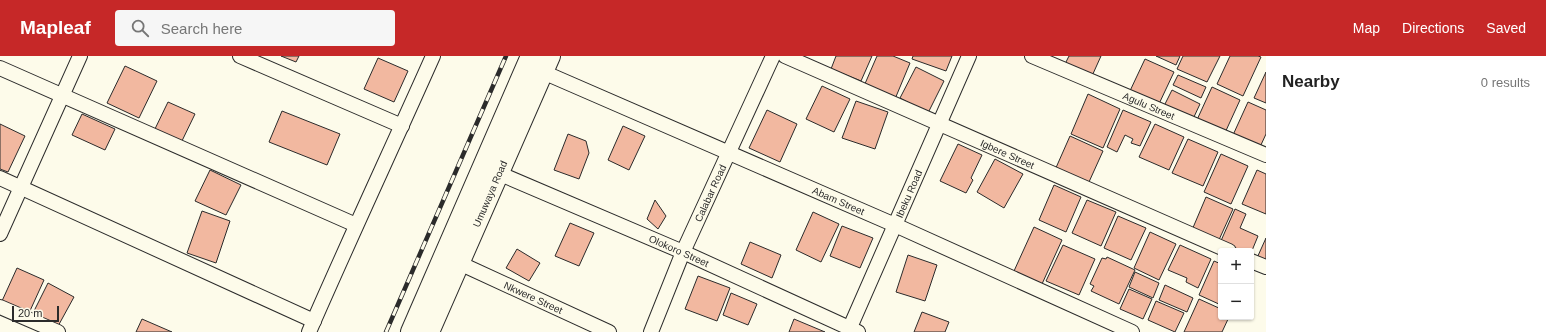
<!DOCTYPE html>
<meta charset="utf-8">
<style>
:root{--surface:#fff;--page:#f6f6f6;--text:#222;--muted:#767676;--line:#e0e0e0;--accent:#c62828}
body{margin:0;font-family:Arial,sans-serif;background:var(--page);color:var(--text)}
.controls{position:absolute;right:12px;bottom:12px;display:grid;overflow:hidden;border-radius:4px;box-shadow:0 1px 3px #0004}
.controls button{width:36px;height:36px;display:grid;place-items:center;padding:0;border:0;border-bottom:1px solid var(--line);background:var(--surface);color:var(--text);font:20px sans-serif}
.scale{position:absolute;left:12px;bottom:10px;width:47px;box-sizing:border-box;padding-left:4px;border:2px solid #2b2b2b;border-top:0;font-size:11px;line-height:14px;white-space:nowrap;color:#2b2b2b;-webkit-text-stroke:3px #fdfbea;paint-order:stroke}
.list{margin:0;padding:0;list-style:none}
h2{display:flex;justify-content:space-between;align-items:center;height:52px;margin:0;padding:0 16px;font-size:17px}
h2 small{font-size:13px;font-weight:400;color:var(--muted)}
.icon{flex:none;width:22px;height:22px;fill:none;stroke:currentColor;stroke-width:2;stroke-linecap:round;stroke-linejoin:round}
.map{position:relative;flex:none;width:1266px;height:276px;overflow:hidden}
header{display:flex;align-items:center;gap:24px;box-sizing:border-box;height:56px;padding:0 20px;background:var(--accent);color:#fff}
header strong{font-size:19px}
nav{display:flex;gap:22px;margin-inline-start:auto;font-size:14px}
.search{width:280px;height:36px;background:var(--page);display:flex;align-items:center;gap:10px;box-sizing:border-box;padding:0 14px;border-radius:4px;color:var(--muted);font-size:15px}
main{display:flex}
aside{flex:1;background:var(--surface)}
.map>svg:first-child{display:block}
.building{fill:#f2b8a0;stroke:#2b2b2b}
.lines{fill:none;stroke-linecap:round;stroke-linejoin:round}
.street-casing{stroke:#2b2b2b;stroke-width:16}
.secondary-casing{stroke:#2b2b2b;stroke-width:22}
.street{stroke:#fdfbea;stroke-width:14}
.secondary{stroke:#fdfbea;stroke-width:20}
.rail-casing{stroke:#2b2b2b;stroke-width:4.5}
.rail{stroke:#fdfbea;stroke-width:3;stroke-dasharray:9;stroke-linecap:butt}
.labels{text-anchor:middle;stroke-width:3;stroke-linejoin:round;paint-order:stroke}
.street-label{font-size:10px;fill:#2b2b2b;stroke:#fdfbea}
</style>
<header>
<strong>Mapleaf</strong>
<div class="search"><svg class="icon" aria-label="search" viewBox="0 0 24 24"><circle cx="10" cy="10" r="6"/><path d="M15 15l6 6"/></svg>Search here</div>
<nav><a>Map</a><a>Directions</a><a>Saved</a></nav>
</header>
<main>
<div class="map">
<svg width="1266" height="276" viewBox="0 0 1266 276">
<rect width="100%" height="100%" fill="#fdfbea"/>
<path class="building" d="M281 0H299L296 6Z
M836 0H872L861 25 831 13Z
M877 0H893L910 7 895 43 864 30Z
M913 0H952L946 15 912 3Z
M1069 0H1101L1092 20 1065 8Z
M1156 0H1180L1176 9Z
M1183 0H1220L1207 26 1177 13Z
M1230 0H1258L1261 1 1243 40 1217 28Z
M378 2 408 15 394 46 364 33Z
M1145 3 1174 16 1158 50 1129 37Z
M125 10 157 25 139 62 107 47Z
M916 11 944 25 928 57 900 42Z
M1266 16V47L1254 42Z
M1178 19 1206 31 1201 42 1173 29Z
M822 30 850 43 834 76 806 63Z
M1212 31 1240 44 1224 79 1196 66Z
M1172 34 1200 48 1193 63 1164 50Z
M1088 38 1120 53 1103 92 1071 78Z
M856 45 888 56 875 93 842 82Z
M168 46 195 58 180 89 153 77Z
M1248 46 1266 54V78L1260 91 1233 79Z
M767 54 797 68 780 106 749 92Z
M1123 54 1151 66 1140 90 1131 87 1133 83 1125 79 1117 96 1107 91Z
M282 55 340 78 327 109 269 86Z
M82 58 115 73 105 94 72 79Z
M0 68 25 80 8 116 0 113Z
M1155 68 1184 81 1169 114 1139 101Z
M623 70 645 80 629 114 608 104Z
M568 78 586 85 589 97 579 123 554 114Z
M1070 80 1103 95 1084 137 1051 123Z
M1188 83 1218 96 1203 130 1172 117Z
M958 88 982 99 971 122 973 124 966 137 940 125Z
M1221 98 1248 110 1231 148 1204 136Z
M995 103 1023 118 1004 152 977 136Z
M210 114 241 129 226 159 195 145Z
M1257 114 1266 118V158L1242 148Z
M1054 129 1081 141 1066 176 1039 164Z
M1206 141 1233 153 1218 186 1192 174Z
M655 144 666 160 658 173 647 163Z
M1087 144 1116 156 1101 190 1072 177Z
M1235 153 1246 158 1240 172 1258 180 1251 197V195H1237L1220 187Z
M202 155 230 165 216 207 187 197Z
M813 156 839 168 821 206 796 194Z
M1118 160 1146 172 1131 204 1104 192Z
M570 167 594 177 579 210 555 200Z
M842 170 873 182 860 212 830 200Z
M1034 171 1062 184 1042 228 1014 215Z
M1150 176 1176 188 1159 224 1134 212Z
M1266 182V206L1257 202Z
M750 186 781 199 772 222 741 208Z
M1063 189 1095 203 1079 239 1046 225Z
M1180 189 1211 203 1198 232 1186 226 1187 222 1168 214Z
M517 193 540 207 529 225 506 212Z
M908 199 937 209 925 245 896 236Z
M1107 201 1135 214 1119 248 1091 235 1094 230 1090 228 1102 202 1106 203Z
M1214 205 1221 208V249L1199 239Z
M17 212 44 224 29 257 2 245Z
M1135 216 1159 227 1153 242 1129 231Z
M698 220 730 232 717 265 685 253Z
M48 227 74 241 57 272 32 259Z
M1165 229 1193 242 1187 256 1159 244Z
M1129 233 1152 243 1143 263 1120 253Z
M731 237 757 248 748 269 723 259Z
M1199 243 1221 253V261H1229L1222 276H1184Z
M1156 245 1184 257 1175 276 1148 264Z
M922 256 949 266 945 276H914Z
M142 263 172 276H136Z
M794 263 825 276H789Z"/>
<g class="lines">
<g class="street-casing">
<g id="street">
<path d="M240 0 402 70"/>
<path id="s1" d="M785 0 1229 195"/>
<path id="s2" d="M1032 0 1266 99"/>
<path d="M0 12 356 169"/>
<path id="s3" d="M536 13 895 169 1132 276"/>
<path id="s4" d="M498 117 683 196 858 276"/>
<path d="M0 122 314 265"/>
<path d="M0 178 80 0"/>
<path d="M1251 205 1266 211"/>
<path id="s5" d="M459 207 609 276"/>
<path d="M0 251 58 276"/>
<path d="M309 276C349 184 392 92 433 0"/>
<path id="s6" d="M651 276 683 196 773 0"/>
<path id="s7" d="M848 276 969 0"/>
</g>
</g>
<g class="secondary-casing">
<g id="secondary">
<path d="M411 276 531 0"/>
<path id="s8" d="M429 276 550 0"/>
</g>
</g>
<use href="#street" class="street"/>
<use href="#secondary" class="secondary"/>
<g class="rail-casing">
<path id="rail" d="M386 276 506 0"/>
</g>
<use href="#rail" class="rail"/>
</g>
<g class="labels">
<g class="street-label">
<text dy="4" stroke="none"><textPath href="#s2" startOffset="127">Agulu Street</textPath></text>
<text dy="4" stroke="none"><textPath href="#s1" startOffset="243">Igbere Street</textPath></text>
<text dy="4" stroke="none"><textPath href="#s6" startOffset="151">Calabar Road</textPath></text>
<text dy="4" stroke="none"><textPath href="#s8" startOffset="151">Umuwaya Road</textPath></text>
<text dy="4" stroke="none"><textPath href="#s7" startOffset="151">Ibeku Road</textPath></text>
<text dy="4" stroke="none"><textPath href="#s3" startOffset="330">Abam Street</textPath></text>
<text dy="4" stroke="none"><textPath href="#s4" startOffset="197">Olokoro Street</textPath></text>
<text dy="4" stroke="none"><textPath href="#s5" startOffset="82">Nkwere Street</textPath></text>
</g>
</g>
</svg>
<div class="controls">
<button>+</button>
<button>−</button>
</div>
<div class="scale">20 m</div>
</div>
<aside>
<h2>Nearby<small>0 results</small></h2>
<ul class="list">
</ul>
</aside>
</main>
